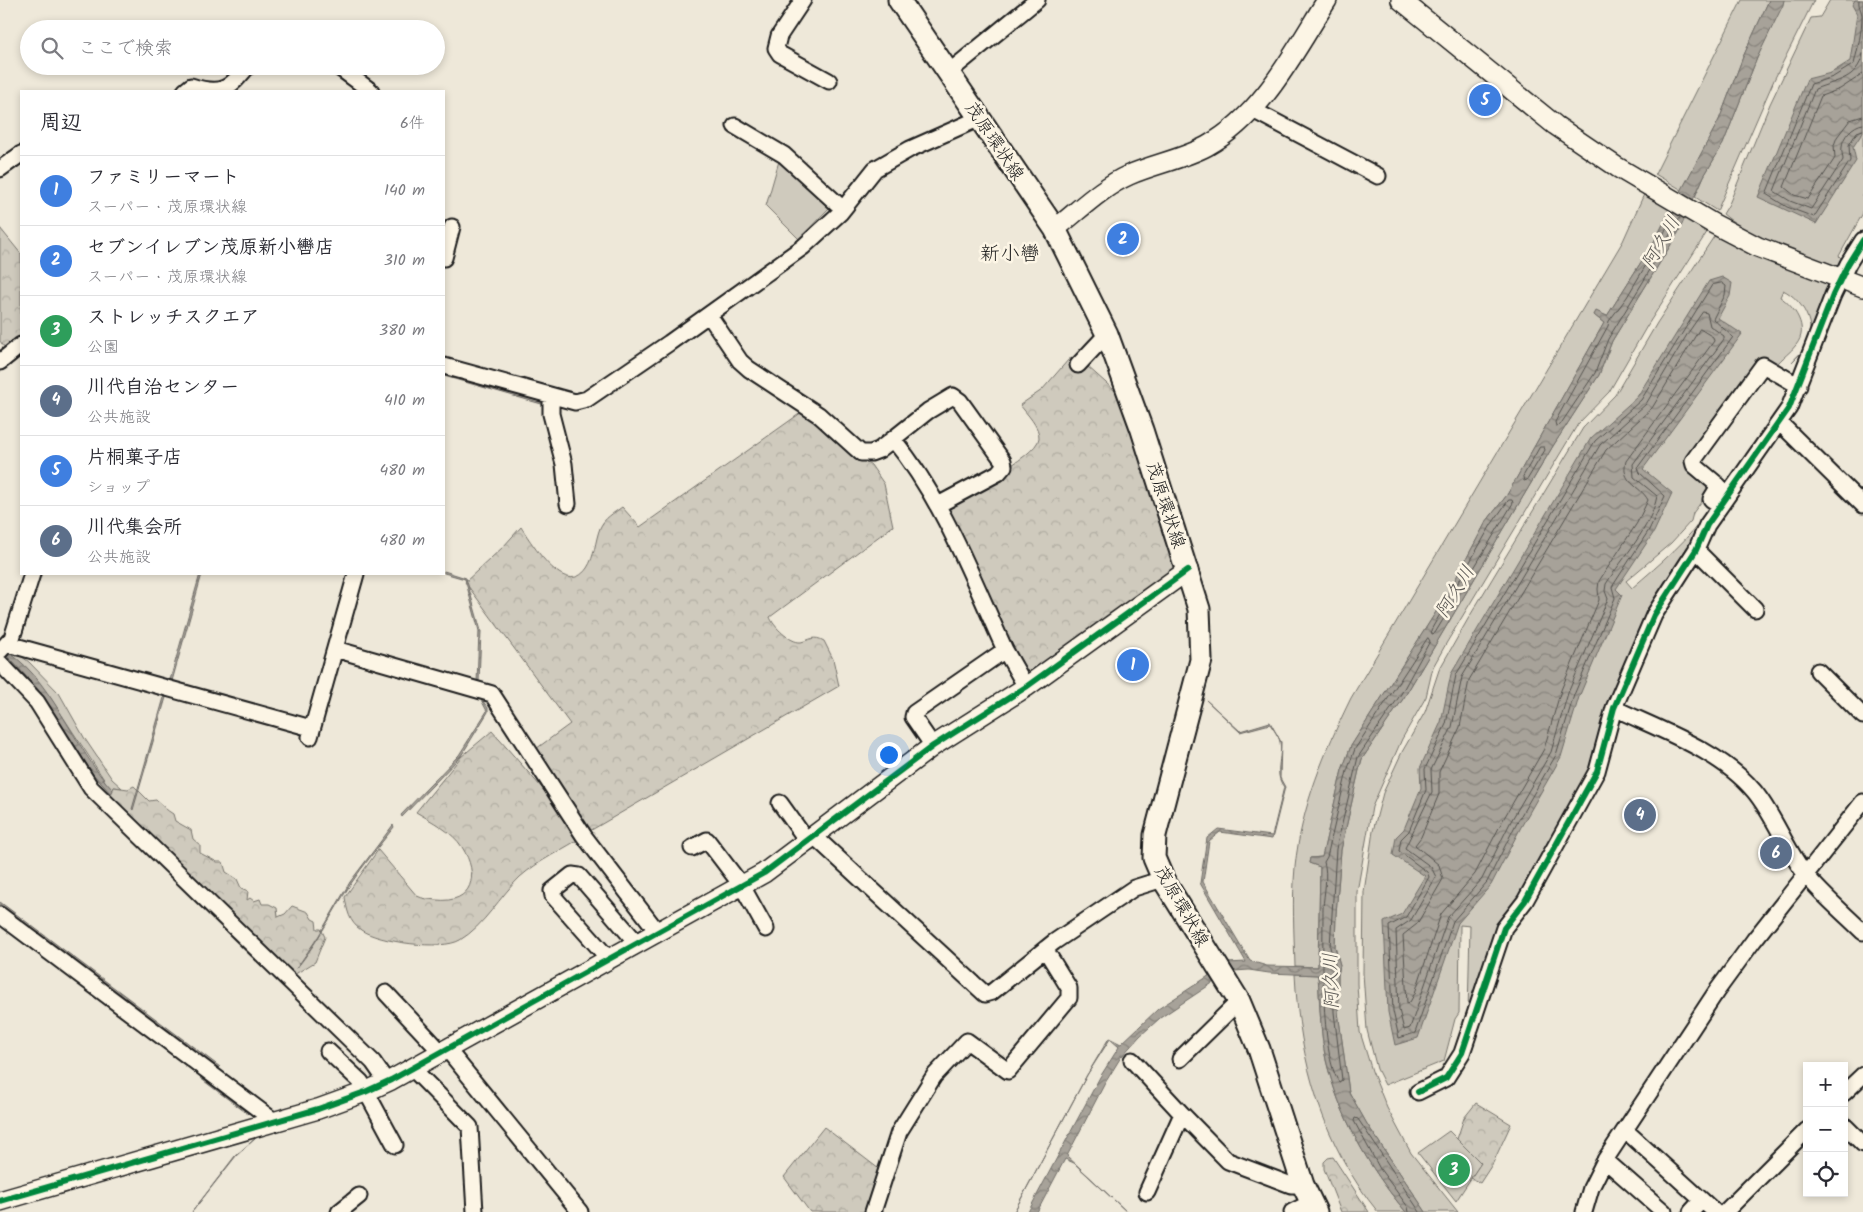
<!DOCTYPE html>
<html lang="ja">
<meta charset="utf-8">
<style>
:root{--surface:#fff;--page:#f7f7f7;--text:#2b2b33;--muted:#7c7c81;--line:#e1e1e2;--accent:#d93025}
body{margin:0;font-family:Kalam,"Klee One",sans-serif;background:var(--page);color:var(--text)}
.controls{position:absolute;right:15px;bottom:15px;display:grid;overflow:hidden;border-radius:0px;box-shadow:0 2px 8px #0003}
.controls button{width:45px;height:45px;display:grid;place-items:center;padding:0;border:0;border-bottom:1px solid var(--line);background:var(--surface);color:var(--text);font:25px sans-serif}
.you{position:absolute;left:888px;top:754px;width:18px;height:18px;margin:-12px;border:4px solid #fff;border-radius:50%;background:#1a73e8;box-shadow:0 0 0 8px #1a73e833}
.badge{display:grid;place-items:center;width:32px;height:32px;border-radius:50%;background:var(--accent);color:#fff;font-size:16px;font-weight:700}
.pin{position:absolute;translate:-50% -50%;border:2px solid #fff;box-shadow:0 1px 5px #0006}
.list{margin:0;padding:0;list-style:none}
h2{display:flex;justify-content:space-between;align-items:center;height:65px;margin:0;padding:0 20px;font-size:21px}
h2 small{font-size:16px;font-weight:400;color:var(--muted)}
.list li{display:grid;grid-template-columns:32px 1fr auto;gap:15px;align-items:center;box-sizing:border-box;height:70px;padding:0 20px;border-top:1px solid var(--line)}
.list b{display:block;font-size:19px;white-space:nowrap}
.list p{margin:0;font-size:16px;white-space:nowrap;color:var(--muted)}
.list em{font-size:16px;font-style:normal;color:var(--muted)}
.icon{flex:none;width:28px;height:28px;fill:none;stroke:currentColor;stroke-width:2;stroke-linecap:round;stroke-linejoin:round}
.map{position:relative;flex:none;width:1863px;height:1212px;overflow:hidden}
.search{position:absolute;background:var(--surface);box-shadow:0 2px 8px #0003;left:20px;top:20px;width:425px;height:55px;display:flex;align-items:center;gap:12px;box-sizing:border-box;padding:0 18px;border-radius:28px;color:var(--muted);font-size:19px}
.panel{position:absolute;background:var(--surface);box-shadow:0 2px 8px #0003;left:20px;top:90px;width:425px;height:485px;border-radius:0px}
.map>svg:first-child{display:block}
.green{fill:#cfcabd;stroke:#76736c}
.forest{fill:url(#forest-crowns);stroke:#76736c}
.water{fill:url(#water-waves);stroke:#6f6c67}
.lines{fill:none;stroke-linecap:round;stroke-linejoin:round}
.shore{stroke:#54524e;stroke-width:1}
.minor-casing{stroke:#1c1c1c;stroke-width:19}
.tertiary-casing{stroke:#1c1c1c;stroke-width:22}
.secondary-casing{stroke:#1c1c1c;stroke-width:25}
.minor{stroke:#fcf5e5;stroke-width:15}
.tertiary{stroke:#fcf5e5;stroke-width:19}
.secondary{stroke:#fcf5e5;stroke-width:21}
.cycleway-casing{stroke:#fcf5e5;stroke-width:9}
.cycleway{stroke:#00873e;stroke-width:6}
.labels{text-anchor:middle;stroke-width:5;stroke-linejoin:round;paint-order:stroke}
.street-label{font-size:18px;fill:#1c1c1c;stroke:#fcf5e5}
.water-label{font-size:19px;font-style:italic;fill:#5b5854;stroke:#fcf5e5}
.quarter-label{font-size:20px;fill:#1c1c1c;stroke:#fcf5e5}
</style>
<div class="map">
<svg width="1863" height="1212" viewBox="0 0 1863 1212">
<defs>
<pattern id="forest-crowns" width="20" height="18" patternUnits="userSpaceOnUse" patternTransform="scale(1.25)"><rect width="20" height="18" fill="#cfcabd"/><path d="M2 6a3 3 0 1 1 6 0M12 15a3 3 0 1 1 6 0" fill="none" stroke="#b1ada2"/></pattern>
<pattern id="water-waves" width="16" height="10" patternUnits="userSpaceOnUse" patternTransform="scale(1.25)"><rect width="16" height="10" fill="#a7a299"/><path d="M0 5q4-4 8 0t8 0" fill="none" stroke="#87837c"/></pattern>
</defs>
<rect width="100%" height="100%" fill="#eee8d9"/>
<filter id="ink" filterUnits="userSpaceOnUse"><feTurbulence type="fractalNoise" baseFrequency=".02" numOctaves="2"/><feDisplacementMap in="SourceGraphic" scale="10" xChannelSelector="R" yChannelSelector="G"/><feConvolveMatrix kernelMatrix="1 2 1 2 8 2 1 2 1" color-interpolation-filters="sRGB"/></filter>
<g filter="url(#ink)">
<path class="green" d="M1742 0H1769L1743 57 1719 120 1682 190 1655 174Z
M1784 0H1814L1774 80 1717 211 1695 197 1704 176 1723 144 1757 58Z
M1830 0H1863V213L1839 256 1842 259V268C1803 253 1755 241 1723 214L1729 204 1770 104 1811 18 1820 17Z
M779 161 829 208 799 239 766 206Z
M1645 192 1671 208 1655 240 1607 316 1596 312 1594 315 1604 323 1507 495 1486 522 1448 593 1351 746 1342 770 1322 857 1310 858 1309 863 1320 867 1318 967 1295 966C1294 933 1292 900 1295 867 1301 807 1325 751 1351 698L1623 241Z
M1686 215 1709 229 1647 326 1609 392 1578 424 1447 642 1433 667 1426 697 1402 739 1372 807 1357 892V984L1360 1032 1372 1071 1387 1108 1411 1153 1458 1212H1426L1367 1124 1349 1092 1338 1012V975L1340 965 1335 947 1336 914 1341 850 1359 770 1362 759 1405 696 1553 446 1599 375 1612 341 1678 233Z
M1717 232 1832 282 1827 291 1807 347 1792 362C1796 357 1802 352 1806 347 1818 326 1802 299 1783 290L1780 297C1794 306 1810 328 1796 345 1791 352 1782 358 1776 365L1763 357 1686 464 1713 486 1693 513 1691 521 1671 543 1626 581 1632 588C1661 563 1689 540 1710 508L1591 767 1525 887 1468 1014 1470 926 1460 925 1459 1013 1455 1019 1444 1061 1385 1085 1377 1069 1367 1030 1363 973 1364 892 1373 831 1383 793 1402 752 1425 712 1439 670 1468 619 1583 428 1615 395 1657 323Z
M8 650H13L29 662 59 693 85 739 112 779 122 788 114 787 113 790 107 784 50 697Z
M5 653 47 701 93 774 111 794 109 799 92 781 0 658Z
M0 905 218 1069 216 1073 0 911Z
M1295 974 1318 975C1320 1003 1320 1032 1326 1060 1339 1115 1369 1169 1406 1212H1378C1323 1145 1299 1060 1295 974Z
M1449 1131 1481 1163 1456 1201 1418 1153Z"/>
<path class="forest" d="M0 228 21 254V345L9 354 0 341Z
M1078 358 1124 399 1174 566V571L1026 687 938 505C956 496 1037 458 1039 438 1040 427 1026 413 1020 405L1042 390 1069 359Z
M802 412 871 465 884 484 893 526 770 617C773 626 790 643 801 642 810 640 814 635 824 641L833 659 839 686 588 832 529 754 570 724 465 582 503 547 521 527C531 542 565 600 587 568 595 556 595 541 600 528 604 518 614 513 622 507L640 527Z
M492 731 584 836C564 849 538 861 520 877 500 896 484 926 460 940 442 951 378 942 361 930 349 922 347 910 345 897L378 850 417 896C423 899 429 899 436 900 473 904 480 875 462 847 453 832 431 821 416 812L461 757Z
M134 786 149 801 156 800C162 805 166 810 173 814L175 821 191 830 193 839 200 845V853L217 862H223L226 872 237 879 241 888 248 891 247 900 250 898 254 901 260 899 262 904H269L277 908 278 917 285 914 292 906 308 912 312 919 316 921 317 929H321L325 937 315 962 292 976 109 799 114 787 128 789Z
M1476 1103 1511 1124 1493 1163 1480 1183 1471 1178 1481 1163 1457 1139 1464 1118Z
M824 1127 879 1169 868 1212H810L784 1177Z
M1333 1157 1369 1212H1341L1324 1169V1162L1328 1158Z"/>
<path class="water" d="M1769 0H1784L1783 5 1757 58 1723 144 1704 176 1678 233 1612 341 1599 375 1553 446 1405 696 1362 759 1359 770 1341 850 1336 914 1335 947 1340 965 1338 975V1012L1349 1092 1367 1124 1426 1212H1406C1369 1169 1339 1115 1326 1060 1320 1032 1320 1003 1318 975L1269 973 1249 970 1234 971 1226 974 1160 1018 1140 1036 1121 1057 1105 1083 1067 1156 1127 1212 1074 1163 1065 1159 1037 1212H1028L1100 1077 1119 1047 1110 1039 1087 1075 1014 1212 1087 1075 1109 1038 1121 1044 1158 1009 1201 981 1228 963 1246 962 1200 883 1207 838 1218 829 1272 836 1284 787C1273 773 1283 758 1280 742 1279 736 1273 729 1270 724L1240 732 1206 700 1240 731 1270 722 1281 742 1280 778 1285 787 1272 839 1220 832 1209 841 1203 882 1250 961 1267 966 1318 967 1320 867 1309 863 1310 858 1322 857 1342 770 1351 746 1448 593 1486 522 1507 495 1604 323 1594 315 1596 311 1607 316 1655 240 1719 120 1743 57Z
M1855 0H1863V132L1853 147 1856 161 1816 224 1758 197 1807 79 1831 73 1850 61 1857 14 1852 5Z
M1722 277 1732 283 1730 296 1718 318 1742 334 1643 469 1672 493 1654 532 1616 589 1622 595 1579 697 1561 757 1521 827 1491 885 1458 923 1418 1038 1395 1045 1388 1012 1384 922 1402 914 1425 876 1393 855 1396 837 1404 829 1421 788 1420 768 1441 722 1451 674 1591 438 1637 397 1709 281Z
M444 374 546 403 545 405 444 376Z
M444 571 466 578 481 631 479 682H477L479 631 465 579 444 573Z
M200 574H202L172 681 170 680Z
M0 648C49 670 75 752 113 790L111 794 93 774 37 688Z
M165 694H167L133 810 132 809Z
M479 696 488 708V712L461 756 402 817 401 815 459 755 487 711Z
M393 825 394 827C379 846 364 864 350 885 332 913 318 942 296 969L318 937 350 882Z
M0 902 220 1067 218 1069 0 905Z
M202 1076 249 1112 248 1114 200 1078Z
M257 1137 236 1156 192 1212 235 1156Z"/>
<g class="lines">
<path class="shore" d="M1859 0C1858 6 1861 9 1862 15 1862 31 1858 48 1854 64L1833 77 1811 84 1766 194 1787 207 1814 217 1850 161 1849 145 1857 132 1863 130
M1863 54C1857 80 1837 80 1815 89L1774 191 1790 201 1811 209 1843 160C1843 156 1841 151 1842 147 1842 137 1853 125 1863 124
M1863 74 1840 89 1821 96 1784 187 1794 195 1808 199 1835 158 1834 145 1837 137 1850 120 1863 116
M1674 213 1659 243 1627 297 1609 321 1608 326 1555 422 1556 426 1560 425 1595 373 1608 339 1643 282 1680 217
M1722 283 1726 286 1725 295 1713 319 1733 337 1638 467 1640 473 1665 496 1649 530 1612 587 1615 598 1574 695 1556 755 1516 824 1487 882 1453 921 1415 1033 1399 1038 1393 1011 1389 926 1406 917 1429 877 1427 872 1399 851 1401 839 1409 831 1426 790 1425 769 1446 724 1456 675 1595 441 1641 400 1712 285Z
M1703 312 1707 313 1710 326 1724 336V339L1633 464 1634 477 1657 496C1651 528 1623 557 1606 584L1605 591 1608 599 1568 693 1551 752 1511 821 1482 879 1448 917 1410 1028 1404 1030 1399 1010 1396 930 1411 920 1436 877 1431 867 1405 848 1432 792 1431 770 1452 727 1462 677 1600 445 1646 404 1688 333Z
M1700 329 1713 337 1714 341 1626 461C1620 483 1640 485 1648 500L1637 523 1599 581 1598 589 1599 600 1561 690 1544 749 1504 818 1475 874 1441 914 1415 993 1410 1002 1407 1003 1403 935 1417 924 1443 879 1439 865 1415 845 1421 837 1439 794V772L1460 727 1469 680 1606 450 1652 408Z
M1540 447H1544L1545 450 1527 480 1524 481 1523 477Z
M1509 500H1512L1513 503 1435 633 1432 634 1431 630 1491 525Z
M1428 638 1430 641 1401 694 1358 757 1336 849 1330 947 1335 965 1333 975 1334 1012 1342 1080 1339 1082C1320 1056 1323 943 1323 908 1324 894 1328 875 1324 862L1327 857 1347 771 1355 749Z
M1409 1212 1408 1207 1380 1169 1354 1121 1355 1118 1358 1119 1420 1212"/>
<g class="minor-casing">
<path id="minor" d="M803 0 779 36 776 48 780 54 829 81
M337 66 371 91
M949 72 1037 0
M185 91 191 86C222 96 229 89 248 66
M1253 110 1378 176
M735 126 784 155 843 209
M0 169 21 154
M444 258 452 227
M709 315 740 361 749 369 819 415 861 453H871L879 450 893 439C944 501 972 578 1005 650
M0 362 21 345
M1078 365 1107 334
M444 366 575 402 587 399 669 343 803 247 840 213 875 169 910 149 980 118
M551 396V414L564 464 568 504
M1780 423 1863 505
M893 439 928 411 953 396 960 401 1003 461 1004 466 998 473 938 505
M1720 505 1711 499 1719 486 1694 465 1693 461 1763 365 1799 386
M1696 550 1755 609
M8 644 311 728
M335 649 492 694 584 836 657 931
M0 651 12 638 32 574
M0 663 37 702 91 788 373 1062 387 1082
M1818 671 1863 716
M1614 708C1660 730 1721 751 1754 791 1775 816 1786 850 1806 875 1823 896 1844 913 1863 932
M310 737 356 574
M933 746 913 717 914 713 1005 650 1026 687
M780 803 808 842
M814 836 985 994 992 992 1054 942 1134 888 1163 879
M692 848 707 840 742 886 766 929
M0 915 274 1121
M608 958 553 896 552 891 572 875 579 876 636 942
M386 993 441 1052
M447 1049 580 1212
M328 1051 361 1082 395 1145
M1180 1059 1239 1001
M1132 1060 1182 1114
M412 1068 470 1127 475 1212
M1418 1092 1446 1078 1462 1053 1504 928 1525 901 1597 771 1614 708 1654 615 1696 550 1707 525 1789 408 1833 295 1848 264 1863 240
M1844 1093 1863 1075
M1844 1125 1863 1144
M1626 1131 1715 1212
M1605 1160 1664 1212
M1147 1192 1182 1114 1228 1161 1291 1185H1303
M339 1212 359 1196
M873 1212 899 1132 934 1076 967 1041 1008 1071 1069 998V988L1045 949
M1292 1212 1310 1203
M1584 1212 1591 1188 1605 1160 1716 992 1754 940 1863 802
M1691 1212 1702 1200
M1725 1212 1807 1130"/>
</g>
<g class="tertiary-casing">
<path id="tertiary" d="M1401 0 1555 125 1617 167 1712 223 1758 247 1863 287
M1055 229C1078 211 1102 187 1129 175 1154 164 1183 159 1207 146 1263 115 1294 52 1327 0
M0 1201 318 1109 365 1092 391 1080 764 873 933 746 1026 687 1188 570"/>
</g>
<g class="secondary-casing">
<path id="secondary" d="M899 0 1055 229 1107 334 1142 430 1199 609 1201 660 1155 835 1154 858 1163 879 1239 1001 1259 1049 1303 1185 1316 1212"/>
</g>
<use href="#minor" class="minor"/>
<use href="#tertiary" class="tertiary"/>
<use href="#secondary" class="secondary"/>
<g class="cycleway-casing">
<path id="cycleway" d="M1418 1092 1446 1078 1462 1053 1504 928 1525 901 1597 771 1614 708 1654 615 1696 550 1707 525 1789 408 1833 295 1848 264 1863 240
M0 1201 318 1109 365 1092 391 1080 764 873 933 746 1026 687 1188 570"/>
</g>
<use href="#cycleway" class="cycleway"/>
</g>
</g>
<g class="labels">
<g class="street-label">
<text transform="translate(995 141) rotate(56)" y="6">茂原環状線</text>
<text transform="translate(1166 505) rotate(72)" y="6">茂原環状線</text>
<text transform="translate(1182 906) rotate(60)" y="6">茂原環状線</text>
</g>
<g class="water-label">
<text transform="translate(1660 242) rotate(-60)" y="7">阿久川</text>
<text transform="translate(1454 591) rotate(-59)" y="7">阿久川</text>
<text transform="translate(1330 981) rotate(-92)" y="7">阿久川</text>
</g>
<g class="quarter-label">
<text x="1010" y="260">新小轡</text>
</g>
</g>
</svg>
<div class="controls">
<button>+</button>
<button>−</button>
<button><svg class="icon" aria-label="locate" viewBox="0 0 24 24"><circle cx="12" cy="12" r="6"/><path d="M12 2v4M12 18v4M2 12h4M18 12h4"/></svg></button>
</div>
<div class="you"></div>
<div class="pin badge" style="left:1133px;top:665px;background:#3f7fe0">1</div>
<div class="pin badge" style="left:1123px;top:239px;background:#3f7fe0">2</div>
<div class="pin badge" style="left:1454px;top:1170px;background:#2e9e5b">3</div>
<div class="pin badge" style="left:1640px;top:815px;background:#5c6f8a">4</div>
<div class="pin badge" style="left:1485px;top:100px;background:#3f7fe0">5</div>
<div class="pin badge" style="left:1776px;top:853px;background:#5c6f8a">6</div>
<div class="search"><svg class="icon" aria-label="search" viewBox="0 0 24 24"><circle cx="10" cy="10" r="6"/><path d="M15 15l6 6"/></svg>ここで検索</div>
<section class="panel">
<h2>周辺<small>6件</small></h2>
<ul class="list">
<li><span class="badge" style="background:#3f7fe0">1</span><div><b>ファミリーマート</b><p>スーパー · 茂原環状線</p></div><em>140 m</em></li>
<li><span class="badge" style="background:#3f7fe0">2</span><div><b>セブンイレブン茂原新小轡店</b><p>スーパー · 茂原環状線</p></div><em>310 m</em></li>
<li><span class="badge" style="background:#2e9e5b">3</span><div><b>ストレッチスクエア</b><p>公園</p></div><em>380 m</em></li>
<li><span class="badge" style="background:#5c6f8a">4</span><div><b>川代自治センター</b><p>公共施設</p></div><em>410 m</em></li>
<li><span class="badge" style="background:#3f7fe0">5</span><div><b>片桐菓子店</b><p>ショップ</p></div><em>480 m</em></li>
<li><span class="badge" style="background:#5c6f8a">6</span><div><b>川代集会所</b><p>公共施設</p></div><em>480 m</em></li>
</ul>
</section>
</div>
